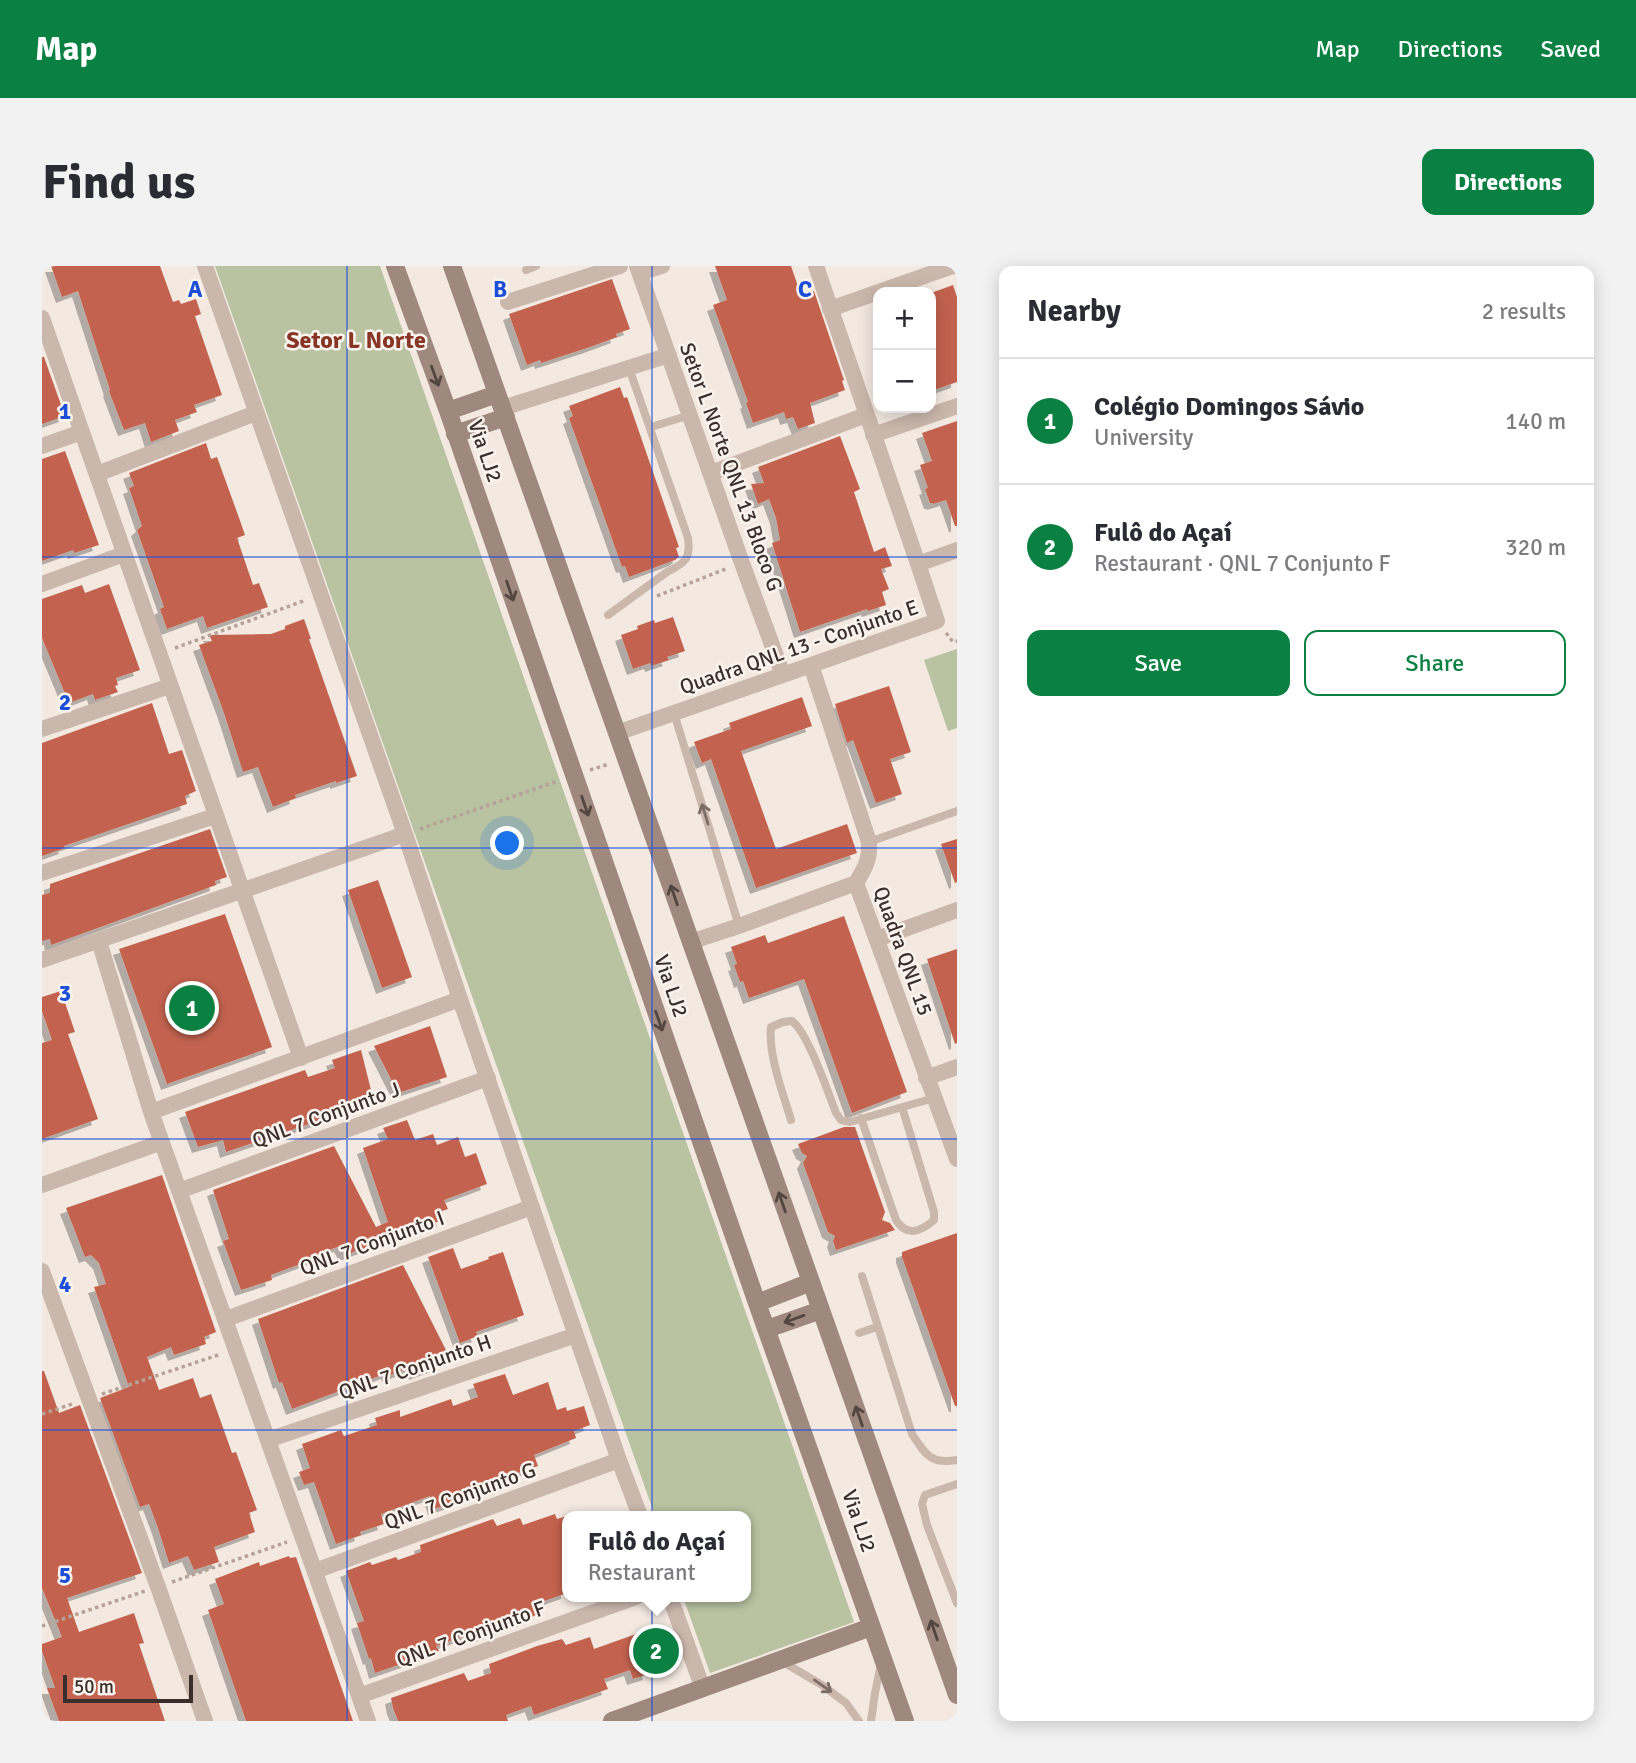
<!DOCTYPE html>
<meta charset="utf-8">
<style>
:root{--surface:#fff;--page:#f2f2f3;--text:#2b2b33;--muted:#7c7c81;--line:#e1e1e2;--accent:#0b8043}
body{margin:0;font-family:Signika,sans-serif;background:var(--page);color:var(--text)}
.controls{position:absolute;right:21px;top:21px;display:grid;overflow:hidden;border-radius:14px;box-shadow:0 4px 18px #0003}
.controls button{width:63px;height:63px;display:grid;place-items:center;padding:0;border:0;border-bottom:2px solid var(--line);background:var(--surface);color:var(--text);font:35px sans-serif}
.scale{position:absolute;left:21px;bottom:18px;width:130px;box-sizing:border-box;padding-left:7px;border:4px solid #3a2f2b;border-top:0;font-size:19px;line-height:24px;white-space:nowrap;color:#3a2f2b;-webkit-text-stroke:5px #faf4ee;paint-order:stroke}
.you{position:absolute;left:466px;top:578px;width:24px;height:24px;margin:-18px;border:5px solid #fff;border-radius:50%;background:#1a73e8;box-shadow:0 0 0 10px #1a73e833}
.badge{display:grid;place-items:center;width:46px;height:46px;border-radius:50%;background:var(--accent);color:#fff;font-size:23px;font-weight:700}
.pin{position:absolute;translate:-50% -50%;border:4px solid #fff;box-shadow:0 2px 7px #0006}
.popup{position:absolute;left:520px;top:1245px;width:189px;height:91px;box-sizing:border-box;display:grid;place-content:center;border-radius:14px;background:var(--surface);filter:drop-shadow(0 2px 5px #0005);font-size:23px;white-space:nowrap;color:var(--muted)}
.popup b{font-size:26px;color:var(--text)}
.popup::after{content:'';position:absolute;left:50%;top:100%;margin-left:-14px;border:14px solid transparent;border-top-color:var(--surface)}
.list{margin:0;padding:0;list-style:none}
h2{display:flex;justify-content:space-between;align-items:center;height:91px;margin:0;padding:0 28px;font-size:30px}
h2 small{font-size:23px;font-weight:400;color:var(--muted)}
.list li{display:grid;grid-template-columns:46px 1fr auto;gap:21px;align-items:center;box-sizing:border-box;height:126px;padding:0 28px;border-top:2px solid var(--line)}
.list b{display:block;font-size:26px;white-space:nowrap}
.list p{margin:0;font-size:23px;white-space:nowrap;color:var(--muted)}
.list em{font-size:23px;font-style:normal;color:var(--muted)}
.actions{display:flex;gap:14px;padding:21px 28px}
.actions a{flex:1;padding:16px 0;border:2px solid var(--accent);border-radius:14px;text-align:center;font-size:24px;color:var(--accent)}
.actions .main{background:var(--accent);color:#fff}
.map{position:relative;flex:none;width:915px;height:1455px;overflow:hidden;border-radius:14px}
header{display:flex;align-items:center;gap:42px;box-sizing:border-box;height:98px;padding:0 35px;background:var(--accent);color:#fff}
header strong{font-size:33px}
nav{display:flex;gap:38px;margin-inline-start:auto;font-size:24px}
.intro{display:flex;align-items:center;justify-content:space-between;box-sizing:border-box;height:168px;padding:0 42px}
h1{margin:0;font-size:49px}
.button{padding:18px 32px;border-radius:14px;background:var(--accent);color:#fff;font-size:24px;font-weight:700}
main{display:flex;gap:42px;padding:0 42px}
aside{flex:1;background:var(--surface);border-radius:14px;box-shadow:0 4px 18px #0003}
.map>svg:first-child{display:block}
.green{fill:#b9c2a1}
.building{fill:#c3634f;filter:url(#shadow)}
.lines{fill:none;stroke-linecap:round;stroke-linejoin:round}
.path{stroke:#b7a297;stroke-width:3.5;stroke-dasharray:3.5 3.5;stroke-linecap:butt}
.lane{stroke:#cbb8ad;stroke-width:8}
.street{stroke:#cbb8ad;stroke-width:16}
.secondary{stroke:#9f887e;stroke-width:18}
.oneway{stroke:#534540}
.oneway2{stroke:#7b6d66}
.grid{fill:none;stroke:#1d4ed8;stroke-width:2;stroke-opacity:0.55}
.labels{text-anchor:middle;stroke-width:5;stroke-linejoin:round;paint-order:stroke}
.street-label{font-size:21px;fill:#3a2f2b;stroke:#faf4ee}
.quarter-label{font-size:24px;font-weight:bold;fill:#873626;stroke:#faf4ee}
.grid-label{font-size:23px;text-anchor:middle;font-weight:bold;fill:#1d4ed8;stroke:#faf4ee;stroke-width:5;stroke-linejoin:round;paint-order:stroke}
</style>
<header>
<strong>Map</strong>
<nav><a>Map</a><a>Directions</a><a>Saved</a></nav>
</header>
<div class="intro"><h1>Find us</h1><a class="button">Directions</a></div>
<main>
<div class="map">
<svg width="915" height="1455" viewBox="0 0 915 1455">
<defs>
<filter id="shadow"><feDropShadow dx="-6" dy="6" stdDeviation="0" flood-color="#0004"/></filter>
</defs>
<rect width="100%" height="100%" fill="#f3e9e1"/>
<path class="green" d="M173 0H338L812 1356 668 1407 641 1331H703V1250H613Z
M915 383V462L906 465 882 394Z"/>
<path class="building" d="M9 0H118L131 36 137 34 139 38 154 33 159 48 153 50 180 129 152 139 155 146 133 154 137 165 109 176 103 157 82 164 67 125 68 124 36 25 20 31Z
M673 0H749L760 32 772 25 802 114 800 115 803 124 768 137 773 157 756 163 751 151 744 153 742 146 711 157 704 137 706 136 671 39 685 34Z
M570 13 588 63 574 68 575 71 548 81 499 97 498 94 485 99 467 48Z
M911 19 915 31V116L889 125V27Z
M0 91H2L23 150 0 158Z
M578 121 582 132 585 131 637 281 634 282 637 291 633 294 587 311 583 300 580 301 527 152 531 150 527 140Z
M915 155V260H913L904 234 891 238V237H888L883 223 886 222 878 199 890 195 880 167Z
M798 170 818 223 812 226 832 286 843 281 850 300 839 303 847 323 840 326 844 339 826 345 825 343 758 366 730 277 738 274 734 252 727 233 716 238 709 218 722 217 716 201Z
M164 177 169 193 175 191 196 249 203 269 195 272 211 319 217 317 226 341 165 362 161 350 125 363 118 343 122 341 95 264 100 260 87 222 92 220 87 207Z
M23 185 57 279 32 287 31 284 0 295V193Z
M67 318 98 404 74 412 76 419 73 420 76 426 53 434 51 428 27 437 0 372V333L40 319 43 327Z
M631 351 643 385 625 391 627 394 609 400 608 397 591 403 579 369 596 363 595 360 612 354 613 357Z
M262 353 269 373H267L315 510 294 517V515L253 529 254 532 231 541 216 501 201 506 182 447 157 379 170 375 167 369 229 368 243 363V360Z
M847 420 869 486 848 493 860 528 834 537 811 474 805 477 793 438Z
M760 431 770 460 699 485 734 583 805 558 815 587 714 622 669 493 660 497 652 476 689 463 687 457Z
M110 437 127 488 140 484 154 525 143 530 145 538 22 580 23 582 0 590V477Z
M168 563 185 611 173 615 174 619 9 679 8 673 0 675V629L8 627V618Z
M915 573V616L913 617 899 578Z
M336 614 370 711 340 722 306 624Z
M183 648 230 781 125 818 77 683Z
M802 650 865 826 810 847 762 713 707 732 701 715 698 716 692 699 695 698 689 681 723 669 726 677Z
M915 683V777L913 778 885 693Z
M19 725 33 766 26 768 56 853 0 873V777L10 774 0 745V731Z
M388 760 405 811 356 827 332 780Z
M319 784 332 836 184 886 181 874 156 881 143 846 263 804 266 811 293 802 290 794Z
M365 854 373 874 391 868 395 879 416 871 423 891 434 887 445 918 402 934 406 943 397 946 401 954 303 989 298 980 276 988 277 991 229 1009 230 1014 199 1024 181 975 187 973 171 924 292 880 334 961 346 956 321 882 346 873 341 862Z
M802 861H813L843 946 840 954 848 957 853 964 794 984 791 975 793 970 786 966 761 897 765 890 760 887 756 878Z
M120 909 174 1066 162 1071 164 1078 132 1089 129 1081 105 1091 117 1124 151 1112 158 1132 169 1128 190 1187 194 1186 215 1244 207 1247 213 1266 172 1281 177 1296 152 1304 146 1290 127 1297 116 1262 107 1238 98 1241 58 1132 87 1121 52 1021 64 1018 57 997 49 989 43 991 24 942Z
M915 967V1140H913L860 991V986Z
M411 982 419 1003 447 993 446 991 461 986 482 1049 434 1066 436 1070 418 1077 386 991Z
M361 999 407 1090 395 1094 397 1099 373 1108 370 1101 346 1110 345 1107 250 1143 240 1116 237 1117 234 1108 216 1053Z
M0 1105H2L17 1147 38 1139 100 1307 25 1332 37 1366 92 1347 102 1377 97 1378 123 1455H17L5 1422H13L0 1385V1378L20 1371 0 1322Z
M463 1108 471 1129 506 1116 515 1144 524 1141 525 1145 542 1140 548 1159 532 1165 534 1172 492 1189 496 1200 415 1228 417 1235 392 1243 388 1230 339 1248 342 1258 318 1266 319 1269 294 1278 272 1216 262 1219 257 1206 268 1202 260 1178 299 1164 302 1170 335 1159 333 1152 358 1144V1151L409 1133 411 1140 436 1131 431 1118Z
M513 1248 515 1253 525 1250V1327L491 1339 494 1349 486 1353 437 1371 436 1365 394 1380 397 1385 333 1407 329 1392 327 1393 315 1357 322 1355 304 1305 328 1296 330 1299 354 1291 356 1294 379 1286 378 1279 451 1253 455 1260 478 1252 481 1259Z
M247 1290 248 1292 254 1291 311 1455H204L166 1344 182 1338 173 1313 217 1296 218 1300Z
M608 1363 618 1394 604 1399 607 1408 591 1413 588 1404 562 1413 566 1423 492 1449 489 1440 464 1449 466 1455H356L351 1442 349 1432 422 1407 426 1415 449 1407 447 1398 495 1380 520 1373 524 1379 548 1371 552 1383Z"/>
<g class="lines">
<path class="path" d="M615 330 686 302
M904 367 911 376 915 375
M133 382 264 334
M548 504 567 498
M378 563 516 515
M60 1128 179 1088
M0 1148 33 1137
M130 1316 245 1276
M0 1360 103 1325"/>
<path class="lane" d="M484 4 494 0
M609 161 648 149
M566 349 625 306C643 297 649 293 646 272L587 102
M632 447 697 660
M827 576 915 545
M819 852 854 954C865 971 878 966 892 954V946L860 841
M749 854C741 827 726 789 729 761L741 756 750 755C766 767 786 826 794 847L799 854 808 856 892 832
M820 1010 870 1168C883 1188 889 1199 915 1194
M817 1067 835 1061
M915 1218 883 1229 880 1238 885 1259 915 1337
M741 1396 780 1419 804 1437 817 1455
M829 1455 833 1427 839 1398"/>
<path class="street" d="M163 0 363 568 418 733 577 1194 598 1250
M595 0 700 297 741 409
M774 0 876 298
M598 7 620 0
M466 36 578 0
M788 43 911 0
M0 52 259 792
M461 142 627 89
M831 169 915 140
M0 180 40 166
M669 207 824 149
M55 208 214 147
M0 318 82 288
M769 399 827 576C828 594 823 602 814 617
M0 463 128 420
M575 467 895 355 876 298 915 284
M0 607 173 550
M835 673 915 644
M57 675 109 846 326 1455
M648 676 697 660 814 617 915 893
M0 694 363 568
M884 812 915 801
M109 846 418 733
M0 919 120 876
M137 925 446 812
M0 1005 116 1321 163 1455
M184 1053 490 941
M226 1174 534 1069
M273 1305 577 1194
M628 1331 661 1423
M317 1430 594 1331"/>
<path class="secondary" d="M353 0 406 145 715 1037 863 1455
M410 0 915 1429
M406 145 455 128
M413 168 464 151
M715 1037 769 1016
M725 1063 779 1044
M570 1455 829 1361"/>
</g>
<defs><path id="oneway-shaft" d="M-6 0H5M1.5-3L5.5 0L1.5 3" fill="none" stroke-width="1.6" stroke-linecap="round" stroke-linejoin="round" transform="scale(1.75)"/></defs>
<g class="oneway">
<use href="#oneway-shaft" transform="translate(393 110) rotate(70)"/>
<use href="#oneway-shaft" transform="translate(468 325) rotate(71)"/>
<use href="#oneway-shaft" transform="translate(543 540) rotate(71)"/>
<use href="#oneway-shaft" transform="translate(632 629) rotate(-109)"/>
<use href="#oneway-shaft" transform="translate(617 755) rotate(71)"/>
<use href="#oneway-shaft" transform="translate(740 936) rotate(-109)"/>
<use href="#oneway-shaft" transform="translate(752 1053) rotate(160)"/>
<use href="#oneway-shaft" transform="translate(817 1150) rotate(-109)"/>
<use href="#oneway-shaft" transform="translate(892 1364) rotate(-109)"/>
</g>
<g class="oneway2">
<use href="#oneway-shaft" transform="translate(663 548) rotate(-107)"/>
<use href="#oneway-shaft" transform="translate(781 1420) rotate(35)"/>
</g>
<path class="grid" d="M305 0V1455M610 0V1455M0 291H915M0 582H915M0 873H915M0 1164H915"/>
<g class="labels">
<g class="street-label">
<text transform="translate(443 185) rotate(71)" y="7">Via LJ2</text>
<text transform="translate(689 201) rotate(70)" y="7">Setor L Norte QNL 13 Bloco G</text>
<text transform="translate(757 381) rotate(-19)" y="7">Quadra QNL 13 - Conjunto E</text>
<text transform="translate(861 685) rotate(70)" y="7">Quadra QNL 15</text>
<text transform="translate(629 720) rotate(71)" y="7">Via LJ2</text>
<text transform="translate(284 849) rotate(-20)" y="7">QNL 7 Conjunto J</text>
<text transform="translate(330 977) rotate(-20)" y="7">QNL 7 Conjunto I</text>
<text transform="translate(373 1101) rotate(-19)" y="7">QNL 7 Conjunto H</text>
<text transform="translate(418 1230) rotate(-20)" y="7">QNL 7 Conjunto G</text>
<text transform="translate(817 1255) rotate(71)" y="7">Via LJ2</text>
<text transform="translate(429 1368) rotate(-20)" y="7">QNL 7 Conjunto F</text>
</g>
<g class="quarter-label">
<text x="314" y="82">Setor L Norte</text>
</g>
</g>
<g class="grid-label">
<text x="153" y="31">A</text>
<text x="458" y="31">B</text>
<text x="763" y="31">C</text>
<text x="23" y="153">1</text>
<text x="23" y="444">2</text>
<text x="23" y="735">3</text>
<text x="23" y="1026">4</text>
<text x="23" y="1317">5</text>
</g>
</svg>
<div class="controls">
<button>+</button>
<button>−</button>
</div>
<div class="scale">50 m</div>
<div class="you"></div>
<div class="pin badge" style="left:150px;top:742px">1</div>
<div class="pin badge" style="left:614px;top:1385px">2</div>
<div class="popup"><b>Fulô do Açaí</b>Restaurant</div>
</div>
<aside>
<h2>Nearby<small>2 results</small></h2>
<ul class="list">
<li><span class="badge">1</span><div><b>Colégio Domingos Sávio</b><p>University</p></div><em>140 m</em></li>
<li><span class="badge">2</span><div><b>Fulô do Açaí</b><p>Restaurant · QNL 7 Conjunto F</p></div><em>320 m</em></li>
</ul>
<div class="actions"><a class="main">Save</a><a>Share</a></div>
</aside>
</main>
